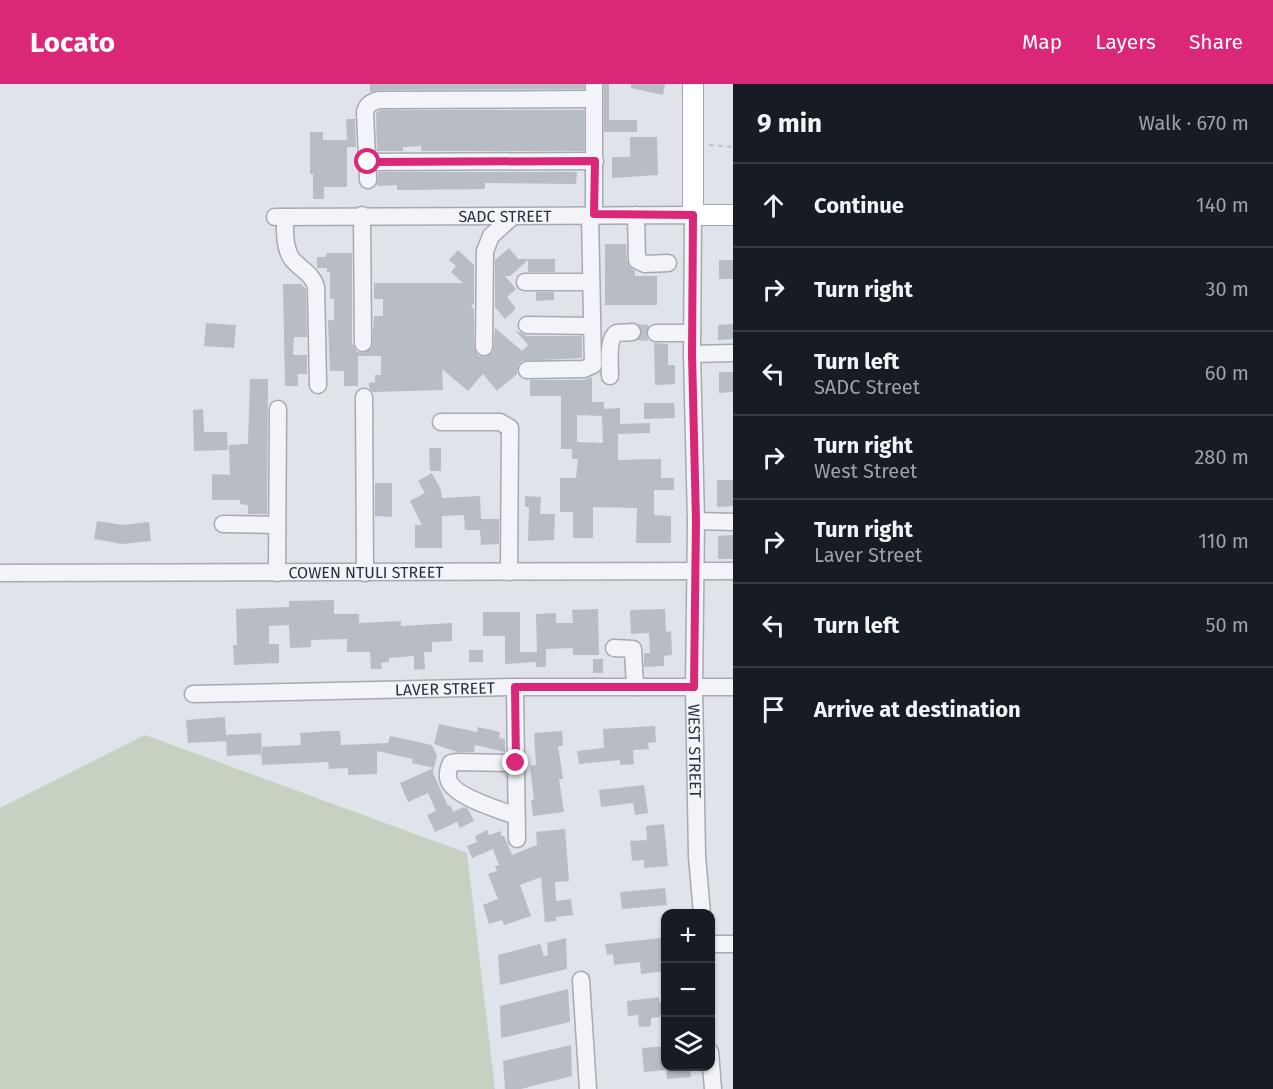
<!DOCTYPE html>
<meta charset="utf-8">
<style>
:root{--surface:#171b24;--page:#242831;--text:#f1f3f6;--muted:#9ea1a6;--line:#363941;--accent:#db2777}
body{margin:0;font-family:"Fira Sans",sans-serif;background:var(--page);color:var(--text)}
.controls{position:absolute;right:18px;bottom:18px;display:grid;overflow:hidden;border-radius:12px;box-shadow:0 2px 4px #0004}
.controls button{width:54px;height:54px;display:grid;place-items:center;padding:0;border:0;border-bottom:2px solid var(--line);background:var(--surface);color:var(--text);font:30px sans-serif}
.stop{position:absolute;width:18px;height:18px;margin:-14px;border:4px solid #db2777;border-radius:50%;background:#fff}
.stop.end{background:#db2777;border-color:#fff;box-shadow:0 2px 6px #0008}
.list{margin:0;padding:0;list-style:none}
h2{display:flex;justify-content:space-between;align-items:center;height:78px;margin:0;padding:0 24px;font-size:26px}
h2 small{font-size:20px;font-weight:400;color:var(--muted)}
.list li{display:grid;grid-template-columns:39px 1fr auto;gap:18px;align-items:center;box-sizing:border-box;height:84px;padding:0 24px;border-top:2px solid var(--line)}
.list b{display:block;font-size:22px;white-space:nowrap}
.list p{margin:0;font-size:20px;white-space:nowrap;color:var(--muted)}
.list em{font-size:20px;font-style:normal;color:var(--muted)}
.icon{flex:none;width:33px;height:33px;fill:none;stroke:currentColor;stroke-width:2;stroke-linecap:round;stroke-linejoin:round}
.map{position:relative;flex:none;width:733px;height:1005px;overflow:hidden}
header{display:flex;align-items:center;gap:36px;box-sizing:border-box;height:84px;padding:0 30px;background:var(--accent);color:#fff}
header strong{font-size:28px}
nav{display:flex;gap:33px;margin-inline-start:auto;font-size:21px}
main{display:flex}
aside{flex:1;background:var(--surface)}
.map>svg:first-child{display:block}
.green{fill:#c5d2c1}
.building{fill:#b7bcc5;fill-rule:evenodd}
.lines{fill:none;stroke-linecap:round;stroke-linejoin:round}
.minor-tunnel{stroke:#bbbfc7;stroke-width:16;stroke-dasharray:16 8;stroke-linecap:butt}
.minor-casing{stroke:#a5aab3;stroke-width:19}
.major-casing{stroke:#9fa7b4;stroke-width:22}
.path{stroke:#bdc1c7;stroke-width:2;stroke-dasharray:4.5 4.5;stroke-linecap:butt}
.minor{stroke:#f2f4f7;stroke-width:16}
.major{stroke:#fff;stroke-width:20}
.route{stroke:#db2777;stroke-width:8}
.labels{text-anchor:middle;stroke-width:4.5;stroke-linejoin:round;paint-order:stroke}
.street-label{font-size:16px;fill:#283040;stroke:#eff2f6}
</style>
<header>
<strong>Locato</strong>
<nav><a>Map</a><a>Layers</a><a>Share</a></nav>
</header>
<main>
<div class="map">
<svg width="733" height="1005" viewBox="0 0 733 1005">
<rect width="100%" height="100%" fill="#e0e3e9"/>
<path class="green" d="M145 651 467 769 495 1005H0V724Z"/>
<path class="building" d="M370 0H584V5L379 6 370 8Z
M604 0H609V36H637V48H604Z
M631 0H665L663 11 631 4Z
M381 26H584V67H421V62L403 63V67H377L376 29Z
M346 35H355L356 63H347V103H324V115H313V90H310V48H323V56H347Z
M630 53H657L658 91 612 94V73H630Z
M378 88H577L576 100 485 99V105L397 106V101L377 102Z
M605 160H626L627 177 629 182 635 187V192H657V221H605Z
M509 164 518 175H555V188H528V176L510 192H505L516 205 507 213 515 223V226L505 235 495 223V176Z
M458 166 474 181V219L471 223 474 225V263L478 272 484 273 493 268 495 244 522 267 528 261 515 246 527 252H582V274L522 277 518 281 517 290 497 307 483 290 468 307 442 285 443 306 373 308 369 304V299L375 298V291H381V272H358V302H344V287H330L328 236H334V215H330V188H327V184H317V173H326V169H352V259L357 268 364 269 372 264 374 232H383V215H374V199H463L451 188 456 182 449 176Z
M719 176H733V195H719Z
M283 200H301L306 205 307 253H294L293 271H307V290H298V302H285Z
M536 208H554V216L536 217Z
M206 239 236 241 234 264 204 262Z
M733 240V255L718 256V241Z
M654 259 668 260V281H675V300L655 301Z
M719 288H733V308L719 309Z
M592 293V318H604V325L620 324V340L650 339V349L618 350V376L661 375V394H674V406H654V431L671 432V459H636L637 424 593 423V454H573V428H560V394H576L578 375H572V365H561V312H530V296H584ZM577 331 602 332 603 359 577 358Z
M250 295H268L267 430H248V421L240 420V416H212V390L230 391 229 361 248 360Z
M644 319H674L675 334 644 335Z
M203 325 204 348H227L228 366 194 367 193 326Z
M429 364H441V387H430Z
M432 389 441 406 442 414 480 412 481 435H499V460L481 461 480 446H465L464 431 442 432V464H415V441H422L410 417 425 409 418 397Z
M717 396H733V422L717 423Z
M375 399H392V433L375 432Z
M525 412 541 413 540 430H555L554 456 528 457 529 423H525Z
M97 437 122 441 149 438 151 457 122 460 94 455Z
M733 451V475H718V452Z
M334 516V530H359V539L401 537V542L452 539V557L432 558V568H424L425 585 414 586V572L389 574V578L381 579 382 585H371L370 568H347V555L311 556V563L290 564 289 541 269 542V560H279V579L234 581 233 561H237L236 525 289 523V517Z
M598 525 599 571H573V564L546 565V583H536V578L505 580V552H483V528H520V568H537L536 530 556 529V539H573L572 526Z
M665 525 666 548 671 547 672 571 664 572V582L644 583V569H650L649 549 631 550 630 526Z
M469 566H483V578H469Z
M593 575H603V589H593Z
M225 633 226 651 261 649 262 670 227 672 226 657 188 659 186 636Z
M439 640 477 648 478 643 500 648 499 654 505 655V668L475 661 474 668H457L434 660Z
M655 642 656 658 648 659 649 665 633 666 634 680 620 681V676L579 680 577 667 604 664 603 645Z
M327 647H340L341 661 388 659 390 652 432 661 437 672 434 684 412 679 413 675 377 667V690L348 691V684L329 685 328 678 262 681 261 663 301 661 300 649Z
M562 647 563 662H558L563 695H559L564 728 533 732 531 716H534L530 682 536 681 534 649Z
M434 684 433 689 448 722 450 721 453 728 464 723 468 725 474 737 460 744 457 738 435 748 427 731 436 727 428 709 408 718 400 699Z
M644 701 648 729 635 731 633 719 601 723 599 706Z
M664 740 668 782 644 784V776L632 777 630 757 647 756 646 742Z
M565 745 569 797 555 798 556 817 571 815 573 831 556 833V837L545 838 541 793 520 801 531 832 504 841 502 836 489 840 483 821 498 815 488 790 497 787 495 782 499 781 493 765 472 774 467 762 477 758 475 752 487 746 489 751 501 747V752H504L512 771 537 761 536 748Z
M665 804 667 821 622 825 620 808Z
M566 854 567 885 500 901 498 871 540 860 544 872 548 871 547 859Z
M661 854 663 872 666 871V887L641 890 640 878 614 881 613 870 607 871 605 860Z
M568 905 570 938 501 954 500 922Z
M659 913V918H666V932L651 934V942L639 943 638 931 628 932 627 917Z
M571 961 572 992 521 1005H505L503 977Z
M666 962V986L644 988 642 964Z
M666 982H690L691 993 667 995Z"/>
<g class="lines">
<path class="minor-tunnel" d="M632 248 656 249"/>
<g class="minor-casing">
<g id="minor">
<path d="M368 78 595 77"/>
<path d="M368 96 365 28C367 20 372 18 379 16L594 15"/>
<path d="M362 131 363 259"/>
<path d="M594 131V0"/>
<path d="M636 131 637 176 645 180 668 179"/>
<path id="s1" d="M275 133 693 131 692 270 696 437 694 603 697 772 702 830"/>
<path d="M285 133C285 146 284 164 292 175 301 186 312 189 316 203L318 301"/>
<path d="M525 198H591"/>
<path d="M527 241 592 242"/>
<path d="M656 249H692"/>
<path d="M484 263 485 167 491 152 513 132"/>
<path d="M692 270 733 269"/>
<path d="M527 286 584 285 593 281 590 131"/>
<path d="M610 292C610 282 607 254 617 249 621 248 628 249 632 248"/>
<path d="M364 313 365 489"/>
<path d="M441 338H500L510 344 509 488"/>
<path d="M696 437 733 438"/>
<path d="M223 440 277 441"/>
<path id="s2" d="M0 489 733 487"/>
<path d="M277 489 278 325"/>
<path d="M614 564 633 565 635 603"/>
<path d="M515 603 517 755"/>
<path id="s3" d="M193 610 515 603H733"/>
<path d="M516 679 456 678 451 679C449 683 447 688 448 693 449 712 501 726 516 732"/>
<path d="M710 860H733"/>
<path d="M581 896 588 1005"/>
<path d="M710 968 713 1005"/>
</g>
</g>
<g class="major-casing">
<path id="major" d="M693 0V131H733"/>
</g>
<path class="path" d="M709 61 733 63"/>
<use href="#minor" class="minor"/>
<use href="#major" class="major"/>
</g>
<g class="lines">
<path class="route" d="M368 78 595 77 594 130 693 131 692 270 696 437 694 603H515L516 679"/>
</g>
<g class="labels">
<g class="street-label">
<text dy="6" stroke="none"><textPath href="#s1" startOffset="230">SADC STREET</textPath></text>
<text dy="6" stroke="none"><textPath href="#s2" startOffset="366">COWEN NTULI STREET</textPath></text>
<text dy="6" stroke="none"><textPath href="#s3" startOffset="252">LAVER STREET</textPath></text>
<text dy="6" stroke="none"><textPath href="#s1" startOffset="954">WEST STREET</textPath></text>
</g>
</g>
</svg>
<div class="controls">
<button>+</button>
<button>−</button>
<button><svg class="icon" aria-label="layers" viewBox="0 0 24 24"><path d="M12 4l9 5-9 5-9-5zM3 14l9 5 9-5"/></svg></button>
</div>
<div class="stop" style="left:368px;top:78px"></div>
<div class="stop end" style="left:516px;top:679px"></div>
</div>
<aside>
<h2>9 min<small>Walk · 670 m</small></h2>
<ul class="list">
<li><svg class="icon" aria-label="ahead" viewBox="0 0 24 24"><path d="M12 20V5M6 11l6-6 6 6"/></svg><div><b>Continue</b></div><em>140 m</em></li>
<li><svg class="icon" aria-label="right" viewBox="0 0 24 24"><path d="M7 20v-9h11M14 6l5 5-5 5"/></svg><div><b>Turn right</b></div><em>30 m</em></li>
<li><svg class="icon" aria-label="left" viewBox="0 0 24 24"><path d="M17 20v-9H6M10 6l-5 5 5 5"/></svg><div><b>Turn left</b><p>SADC Street</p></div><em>60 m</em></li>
<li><svg class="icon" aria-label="right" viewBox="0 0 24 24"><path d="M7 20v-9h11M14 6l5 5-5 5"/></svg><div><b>Turn right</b><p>West Street</p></div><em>280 m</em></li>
<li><svg class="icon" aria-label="right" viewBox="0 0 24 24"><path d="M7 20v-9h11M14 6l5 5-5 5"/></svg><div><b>Turn right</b><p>Laver Street</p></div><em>110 m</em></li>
<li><svg class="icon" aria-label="left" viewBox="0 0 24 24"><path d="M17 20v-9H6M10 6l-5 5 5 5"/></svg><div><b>Turn left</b></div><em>50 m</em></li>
<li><svg class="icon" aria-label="arrive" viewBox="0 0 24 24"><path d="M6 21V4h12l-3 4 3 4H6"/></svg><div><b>Arrive at destination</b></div></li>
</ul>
</aside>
</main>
